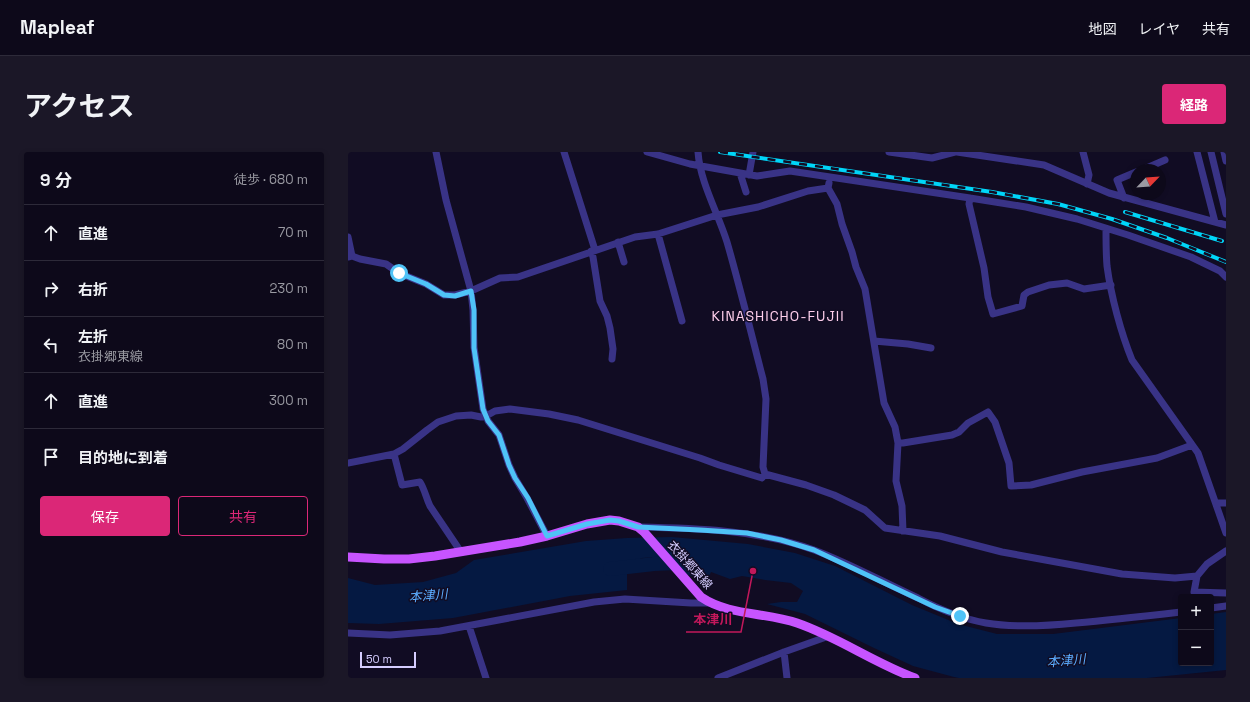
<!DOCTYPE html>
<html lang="ja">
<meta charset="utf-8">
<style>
:root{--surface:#0d091a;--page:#1b1727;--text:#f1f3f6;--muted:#9a9aa2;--line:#2d2a39;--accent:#db2777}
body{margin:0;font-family:"Space Grotesk","Noto Sans JP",sans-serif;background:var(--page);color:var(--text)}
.controls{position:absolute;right:12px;bottom:12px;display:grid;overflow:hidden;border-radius:4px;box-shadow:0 2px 6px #0003}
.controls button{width:36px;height:36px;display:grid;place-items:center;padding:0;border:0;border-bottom:1px solid var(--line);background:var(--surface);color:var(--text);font:20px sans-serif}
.compass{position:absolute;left:782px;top:12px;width:36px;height:36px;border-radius:50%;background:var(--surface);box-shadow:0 2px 6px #0003;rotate:65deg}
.scale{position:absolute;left:12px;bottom:10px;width:56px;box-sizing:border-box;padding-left:4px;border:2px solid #d5cdff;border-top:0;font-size:11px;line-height:14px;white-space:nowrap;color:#d5cdff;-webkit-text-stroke:3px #110c23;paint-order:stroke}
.stop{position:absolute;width:12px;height:12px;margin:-9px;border:3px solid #4fc3f7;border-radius:50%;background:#fff}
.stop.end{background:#4fc3f7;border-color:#fff;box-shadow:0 1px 4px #0008}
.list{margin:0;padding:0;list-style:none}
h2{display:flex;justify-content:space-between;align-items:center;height:52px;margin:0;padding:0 16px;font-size:17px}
h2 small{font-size:13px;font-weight:400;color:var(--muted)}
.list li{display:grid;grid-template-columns:26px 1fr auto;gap:12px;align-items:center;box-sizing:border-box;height:56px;padding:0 16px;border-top:1px solid var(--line)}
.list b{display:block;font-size:15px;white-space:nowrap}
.list p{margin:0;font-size:13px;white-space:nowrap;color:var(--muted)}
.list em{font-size:13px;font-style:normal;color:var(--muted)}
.actions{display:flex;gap:8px;padding:12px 16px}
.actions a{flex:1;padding:9px 0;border:1px solid var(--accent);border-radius:4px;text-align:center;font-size:14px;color:var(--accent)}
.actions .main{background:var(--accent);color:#fff}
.icon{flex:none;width:22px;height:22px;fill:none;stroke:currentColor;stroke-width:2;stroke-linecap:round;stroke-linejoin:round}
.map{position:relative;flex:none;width:878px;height:526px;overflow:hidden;border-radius:4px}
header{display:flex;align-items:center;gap:24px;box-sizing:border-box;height:56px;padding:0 20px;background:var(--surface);border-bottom:1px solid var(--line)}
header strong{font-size:19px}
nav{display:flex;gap:22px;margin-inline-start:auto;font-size:14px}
.intro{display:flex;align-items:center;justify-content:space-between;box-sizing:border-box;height:96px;padding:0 24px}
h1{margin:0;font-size:28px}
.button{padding:10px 18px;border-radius:4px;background:var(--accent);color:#fff;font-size:14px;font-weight:700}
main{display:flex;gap:24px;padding:0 24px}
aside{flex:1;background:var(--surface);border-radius:4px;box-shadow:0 2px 6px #0003}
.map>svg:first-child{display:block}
.water{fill:#051942}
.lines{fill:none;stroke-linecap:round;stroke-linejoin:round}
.river{stroke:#051942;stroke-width:14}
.minor{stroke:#393386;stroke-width:7}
.major{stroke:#c754ff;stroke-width:9}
.rail-casing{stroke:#00d5f8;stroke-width:4}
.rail{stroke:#110c23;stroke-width:2.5;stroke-dasharray:8;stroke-linecap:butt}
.route{stroke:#4fc3f7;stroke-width:5}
.labels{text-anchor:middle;stroke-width:3;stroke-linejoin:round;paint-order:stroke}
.street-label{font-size:12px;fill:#d5cdff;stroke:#110c23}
.water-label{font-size:13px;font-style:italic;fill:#5bacff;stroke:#110c23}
.quarter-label{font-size:14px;letter-spacing:1px;fill:#ffcfec;stroke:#110c23}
.leader{fill:none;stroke:#c2185b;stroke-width:1.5}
.callout-dot{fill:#c2185b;stroke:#110c23;stroke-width:1.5}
.callout-label{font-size:13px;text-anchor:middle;font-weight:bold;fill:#c2185b;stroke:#110c23;stroke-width:3;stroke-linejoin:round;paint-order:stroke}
</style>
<header>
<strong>Mapleaf</strong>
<nav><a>地図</a><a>レイヤ</a><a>共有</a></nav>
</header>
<div class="intro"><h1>アクセス</h1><a class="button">経路</a></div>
<main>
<aside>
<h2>9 分<small>徒歩 · 680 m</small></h2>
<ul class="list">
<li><svg class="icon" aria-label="ahead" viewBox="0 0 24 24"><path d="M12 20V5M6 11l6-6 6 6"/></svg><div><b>直進</b></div><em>70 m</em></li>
<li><svg class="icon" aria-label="right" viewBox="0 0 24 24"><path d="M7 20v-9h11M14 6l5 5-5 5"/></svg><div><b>右折</b></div><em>230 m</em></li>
<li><svg class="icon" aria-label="left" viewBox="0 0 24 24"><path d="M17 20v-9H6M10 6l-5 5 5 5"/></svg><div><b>左折</b><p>衣掛郷東線</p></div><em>80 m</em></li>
<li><svg class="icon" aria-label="ahead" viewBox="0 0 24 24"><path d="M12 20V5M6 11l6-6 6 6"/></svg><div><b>直進</b></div><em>300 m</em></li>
<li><svg class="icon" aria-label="arrive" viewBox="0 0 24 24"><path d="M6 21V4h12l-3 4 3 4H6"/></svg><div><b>目的地に到着</b></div></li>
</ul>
<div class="actions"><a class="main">保存</a><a>共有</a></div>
</aside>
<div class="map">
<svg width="878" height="526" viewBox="0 0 878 526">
<rect width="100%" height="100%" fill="#110c23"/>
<path class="water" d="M324 385 400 392 447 401 487 414 564 453 610 472 649 482H705L833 466V511H863V462L878 460V518L799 526H611L606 525 565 514 526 496 457 462 419 452 433 450H449L455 439 443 431 417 428 394 424 382 427 363 420 359 428 314 416 307 405 294 406 281 412 279 421V438L222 444 105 466 31 472 0 471V426L27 433 75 430 108 421 126 408 238 389 279 386Z"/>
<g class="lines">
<path class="river" d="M262 417 306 412 329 411"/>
<path class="minor" d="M88 0 98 48 123 139 125 158 126 195 135 257 140 269 151 283 161 313 167 326 179 346 199 384
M216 0 247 98
M299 0 342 12 409 24 442 19 622 46 678 55 729 67 780 83 843 105 872 119 878 125
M350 0C352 30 370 61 379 90 392 135 403 181 415 227L418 247 415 315 417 322 458 333 486 343 517 358 537 376 592 384 654 400 774 422 827 426 849 424
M541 0 584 6 607 0
M609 0 696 13 761 41 878 73
M735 0 741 23 739 32
M849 0 867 70
M863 0 878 62
M876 0 878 9
M794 18 817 8
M392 21 398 40
M401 23 405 0
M481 31 480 36 489 52 494 72 504 100 508 115 517 137 536 251 547 275 550 291 548 329 554 354 555 379
M622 46 621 52 636 116 640 145 645 162 674 154 676 143 680 140 701 133 719 131 736 137 763 133
M776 46 769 28 788 20
M758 77C758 89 758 102 759 114 763 144 773 181 784 208L850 301 878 381
M310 82 334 169
M0 85 4 104
M270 90 276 110
M243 99 245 105 252 149 259 164 262 176 265 197 264 207
M0 105 4 104 12 107 38 112 51 121 78 132 96 143H107L123 139 152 126 170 125 287 85 310 82 369 63 410 55 460 39 480 36
M526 189 560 192 583 196
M550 291H555L604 283 611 280 620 271 640 260 647 270 661 311 663 334 683 333 734 320 809 306 844 293
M46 302 54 333 72 330C77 338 78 346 82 354L113 400
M0 311 46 302 55 297 79 278 90 270 108 264 123 263 133 265 138 264 147 259 162 257 201 262 230 268 352 306 371 313 414 326 417 322
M868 351H878
M290 375C348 376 411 378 466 398 501 411 535 430 570 446 591 457 614 467 638 471 667 476 698 474 728 471 763 468 798 464 833 460
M878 399 859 412 849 424 846 440 878 441
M863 456 878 454
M121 474 138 526
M0 481 42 483 92 479 246 450 277 447 343 451H361
M436 500 439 526
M370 526 436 500 481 484"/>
<path class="major" d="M0 405 36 407H61L87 404 172 390 199 384 239 372 262 368 271 369 290 375 296 380 353 445C381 464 417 460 449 471 490 485 526 511 567 526"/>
<g class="rail-casing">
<path id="rail" d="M372 0 644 40 710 52 764 67 819 86 878 110
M777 60 874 89"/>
</g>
<use href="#rail" class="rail"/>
</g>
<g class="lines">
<path class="route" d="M51 121 78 132 96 143 107 144 123 139 126 158V196L135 257 140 269 151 283 161 313 167 326 180 346 199 384 239 372 262 368 271 369 290 375 352 378 399 381 433 388 466 398 587 455 612 464"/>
</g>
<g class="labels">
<g class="street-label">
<text transform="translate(342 413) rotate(48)" y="4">衣掛郷東線</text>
</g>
<g class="water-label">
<text transform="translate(80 443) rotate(-5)" y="5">本津川</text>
<text transform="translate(718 508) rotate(-5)" y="5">本津川</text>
</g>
<g class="quarter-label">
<text x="430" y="169">KINASHICHO-FUJII</text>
</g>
</g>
<path class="leader" d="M405 419L393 480H338"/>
<circle class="callout-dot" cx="405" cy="419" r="4"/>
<g class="callout-label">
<text x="365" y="472">本津川</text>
</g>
</svg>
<div class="controls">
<button>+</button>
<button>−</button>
</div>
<svg class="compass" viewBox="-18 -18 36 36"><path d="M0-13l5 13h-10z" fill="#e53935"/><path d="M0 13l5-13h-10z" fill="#9a9aa2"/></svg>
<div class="scale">50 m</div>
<div class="stop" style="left:51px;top:121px"></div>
<div class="stop end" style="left:612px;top:464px"></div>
</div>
</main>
